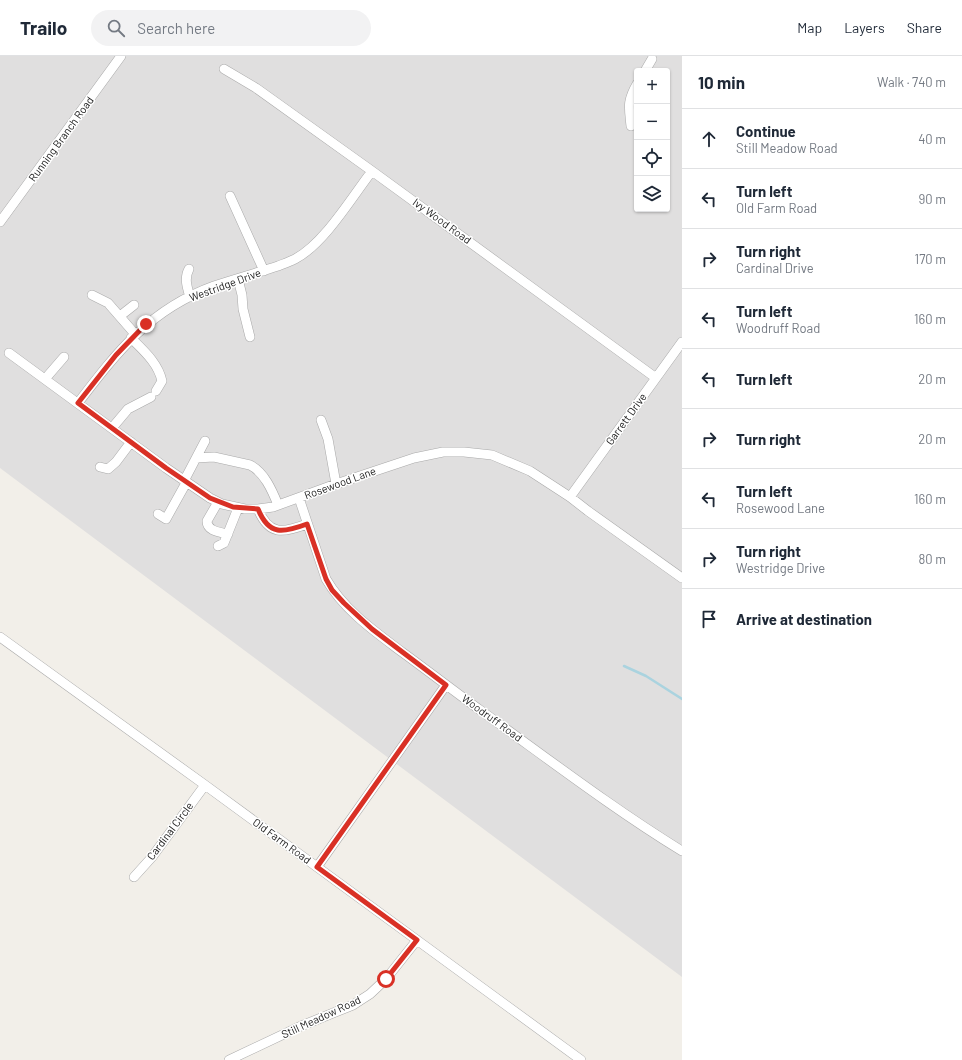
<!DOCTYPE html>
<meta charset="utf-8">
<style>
:root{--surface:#fff;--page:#f2f2f3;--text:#1f2937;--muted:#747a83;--line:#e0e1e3}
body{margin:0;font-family:Barlow,sans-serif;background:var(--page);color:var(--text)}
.controls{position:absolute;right:12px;top:12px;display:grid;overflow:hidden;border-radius:4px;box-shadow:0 1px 3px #0004}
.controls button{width:36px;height:36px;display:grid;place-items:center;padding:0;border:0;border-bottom:1px solid var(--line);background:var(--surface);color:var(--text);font:20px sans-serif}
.stop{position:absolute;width:12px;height:12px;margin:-9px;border:3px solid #d93025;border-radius:50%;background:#fff}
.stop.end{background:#d93025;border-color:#fff;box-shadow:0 1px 4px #0008}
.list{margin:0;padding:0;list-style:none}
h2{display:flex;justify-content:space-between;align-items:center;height:52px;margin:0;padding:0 16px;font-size:17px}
h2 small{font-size:13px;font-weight:400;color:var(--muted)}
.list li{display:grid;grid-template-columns:26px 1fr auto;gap:12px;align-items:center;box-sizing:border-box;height:60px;padding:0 16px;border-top:1px solid var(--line)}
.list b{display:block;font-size:15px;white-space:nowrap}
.list p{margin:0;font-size:13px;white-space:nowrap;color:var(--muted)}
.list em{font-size:13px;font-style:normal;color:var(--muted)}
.icon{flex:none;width:22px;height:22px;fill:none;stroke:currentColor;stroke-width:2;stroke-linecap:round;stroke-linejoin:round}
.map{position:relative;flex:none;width:682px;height:1004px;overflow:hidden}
header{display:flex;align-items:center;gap:24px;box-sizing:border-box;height:56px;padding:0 20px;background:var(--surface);border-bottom:1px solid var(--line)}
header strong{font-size:19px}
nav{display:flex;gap:22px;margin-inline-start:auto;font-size:14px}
.search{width:280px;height:36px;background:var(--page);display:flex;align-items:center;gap:10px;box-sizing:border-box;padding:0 14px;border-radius:22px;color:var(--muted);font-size:15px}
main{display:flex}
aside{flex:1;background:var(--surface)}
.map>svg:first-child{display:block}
.residential{fill:#e0dfdf;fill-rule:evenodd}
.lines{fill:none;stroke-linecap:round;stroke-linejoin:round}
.stream{stroke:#aad3df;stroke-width:2.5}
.minor-casing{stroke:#a9a9a9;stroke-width:10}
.minor{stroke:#fff;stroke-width:9}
.route{stroke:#d93025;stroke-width:5}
.labels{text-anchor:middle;stroke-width:3;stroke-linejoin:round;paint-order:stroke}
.street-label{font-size:11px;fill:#222;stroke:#fff}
</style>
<header>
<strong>Trailo</strong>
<div class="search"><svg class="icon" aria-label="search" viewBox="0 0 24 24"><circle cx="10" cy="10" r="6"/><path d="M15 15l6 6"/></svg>Search here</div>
<nav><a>Map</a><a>Layers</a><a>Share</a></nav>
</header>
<main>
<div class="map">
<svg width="682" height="1004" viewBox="0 0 682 1004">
<rect width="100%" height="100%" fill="#f2efe9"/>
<path class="residential" d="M0 0H682V921L0 412ZM637 15H667V153H637Z"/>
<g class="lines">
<path class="stream" d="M624 610 646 620 682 643"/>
<g class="minor-casing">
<path id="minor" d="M224 13 256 32 372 115 656 322
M645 15 652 3
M631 70C629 51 627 45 637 28
M230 140 264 215
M0 166 121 0
M189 213C184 222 187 231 190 241
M238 223 242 239 243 253 250 281
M92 239 108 247 135 278
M120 260 134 249
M131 282C144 295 158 307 162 325L156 335
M9 297 166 412 210 442 222 448 245 453H258L273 451 336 428 414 402 443 396H464L492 399 530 415 570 441 588 455 682 522
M45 323 64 301
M78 347C117 296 150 253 214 230 235 223 257 217 278 210 283 208 289 206 295 203 324 188 352 141 372 115
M321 364 328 383 336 428
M112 372 128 353 151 341
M196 402 214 401 250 409C264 416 272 434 278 449
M100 411 108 413 116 406 131 386
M184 425 205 385
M570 441 682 286
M299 442 326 523C344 554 374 575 402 596 428 615 454 635 480 654 547 702 612 752 682 795
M218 446 207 465C207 475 219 476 228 478
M258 453C269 480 283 477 307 468
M158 458 166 463 186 427
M218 490 224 487 238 452
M0 581 205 729 581 1004
M317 811 446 629
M134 821 152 801 205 729
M229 1004 301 970 353 949 370 938 386 923 417 884"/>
</g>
<use href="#minor" class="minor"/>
</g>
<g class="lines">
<path class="route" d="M146 268 116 299 78 347 166 412 210 442 233 451 258 453C269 480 283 477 307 468L326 523 332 534 344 547 372 573 446 629 317 811 417 884 386 923"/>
</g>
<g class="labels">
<g class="street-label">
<text transform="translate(61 83) rotate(-54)" y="4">Running Branch Road</text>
<text transform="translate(442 165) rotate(36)" y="4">Ivy Wood Road</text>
<text transform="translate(225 229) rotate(-20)" y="4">Westridge Drive</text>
<text transform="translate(626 363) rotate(-54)" y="4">Garrett Drive</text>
<text transform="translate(340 427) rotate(-20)" y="4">Rosewood Lane</text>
<text transform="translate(492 662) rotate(36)" y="4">Woodruff Road</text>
<text transform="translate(170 775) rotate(-53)" y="4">Cardinal Circle</text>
<text transform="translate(282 785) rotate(36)" y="4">Old Farm Road</text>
<text transform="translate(321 961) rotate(-25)" y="4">Still Meadow Road</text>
</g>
</g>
</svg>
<div class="controls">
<button>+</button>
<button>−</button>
<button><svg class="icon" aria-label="locate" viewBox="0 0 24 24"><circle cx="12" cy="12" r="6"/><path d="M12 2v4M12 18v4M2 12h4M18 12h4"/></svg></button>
<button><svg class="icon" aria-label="layers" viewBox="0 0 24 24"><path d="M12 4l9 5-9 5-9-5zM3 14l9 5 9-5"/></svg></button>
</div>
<div class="stop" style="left:386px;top:923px"></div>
<div class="stop end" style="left:146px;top:268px"></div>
</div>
<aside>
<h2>10 min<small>Walk · 740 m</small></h2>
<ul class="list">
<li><svg class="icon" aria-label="ahead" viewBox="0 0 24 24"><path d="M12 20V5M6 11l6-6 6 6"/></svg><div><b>Continue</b><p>Still Meadow Road</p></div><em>40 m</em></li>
<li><svg class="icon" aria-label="left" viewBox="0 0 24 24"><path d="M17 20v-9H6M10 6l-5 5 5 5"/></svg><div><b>Turn left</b><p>Old Farm Road</p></div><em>90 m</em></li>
<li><svg class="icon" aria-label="right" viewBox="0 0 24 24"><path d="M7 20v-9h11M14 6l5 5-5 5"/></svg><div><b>Turn right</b><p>Cardinal Drive</p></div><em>170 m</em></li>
<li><svg class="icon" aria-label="left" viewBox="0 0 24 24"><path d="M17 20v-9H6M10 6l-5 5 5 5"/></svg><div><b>Turn left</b><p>Woodruff Road</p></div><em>160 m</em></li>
<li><svg class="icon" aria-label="left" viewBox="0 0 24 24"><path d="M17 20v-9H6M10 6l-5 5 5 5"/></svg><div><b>Turn left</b></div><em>20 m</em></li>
<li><svg class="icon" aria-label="right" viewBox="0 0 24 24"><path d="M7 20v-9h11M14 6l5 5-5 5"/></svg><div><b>Turn right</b></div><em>20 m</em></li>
<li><svg class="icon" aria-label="left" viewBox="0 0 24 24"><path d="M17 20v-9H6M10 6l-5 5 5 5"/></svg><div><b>Turn left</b><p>Rosewood Lane</p></div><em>160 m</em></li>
<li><svg class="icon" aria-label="right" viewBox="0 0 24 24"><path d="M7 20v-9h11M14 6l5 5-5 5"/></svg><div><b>Turn right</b><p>Westridge Drive</p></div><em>80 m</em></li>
<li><svg class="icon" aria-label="arrive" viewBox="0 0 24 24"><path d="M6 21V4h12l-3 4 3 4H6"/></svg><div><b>Arrive at destination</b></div></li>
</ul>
</aside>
</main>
